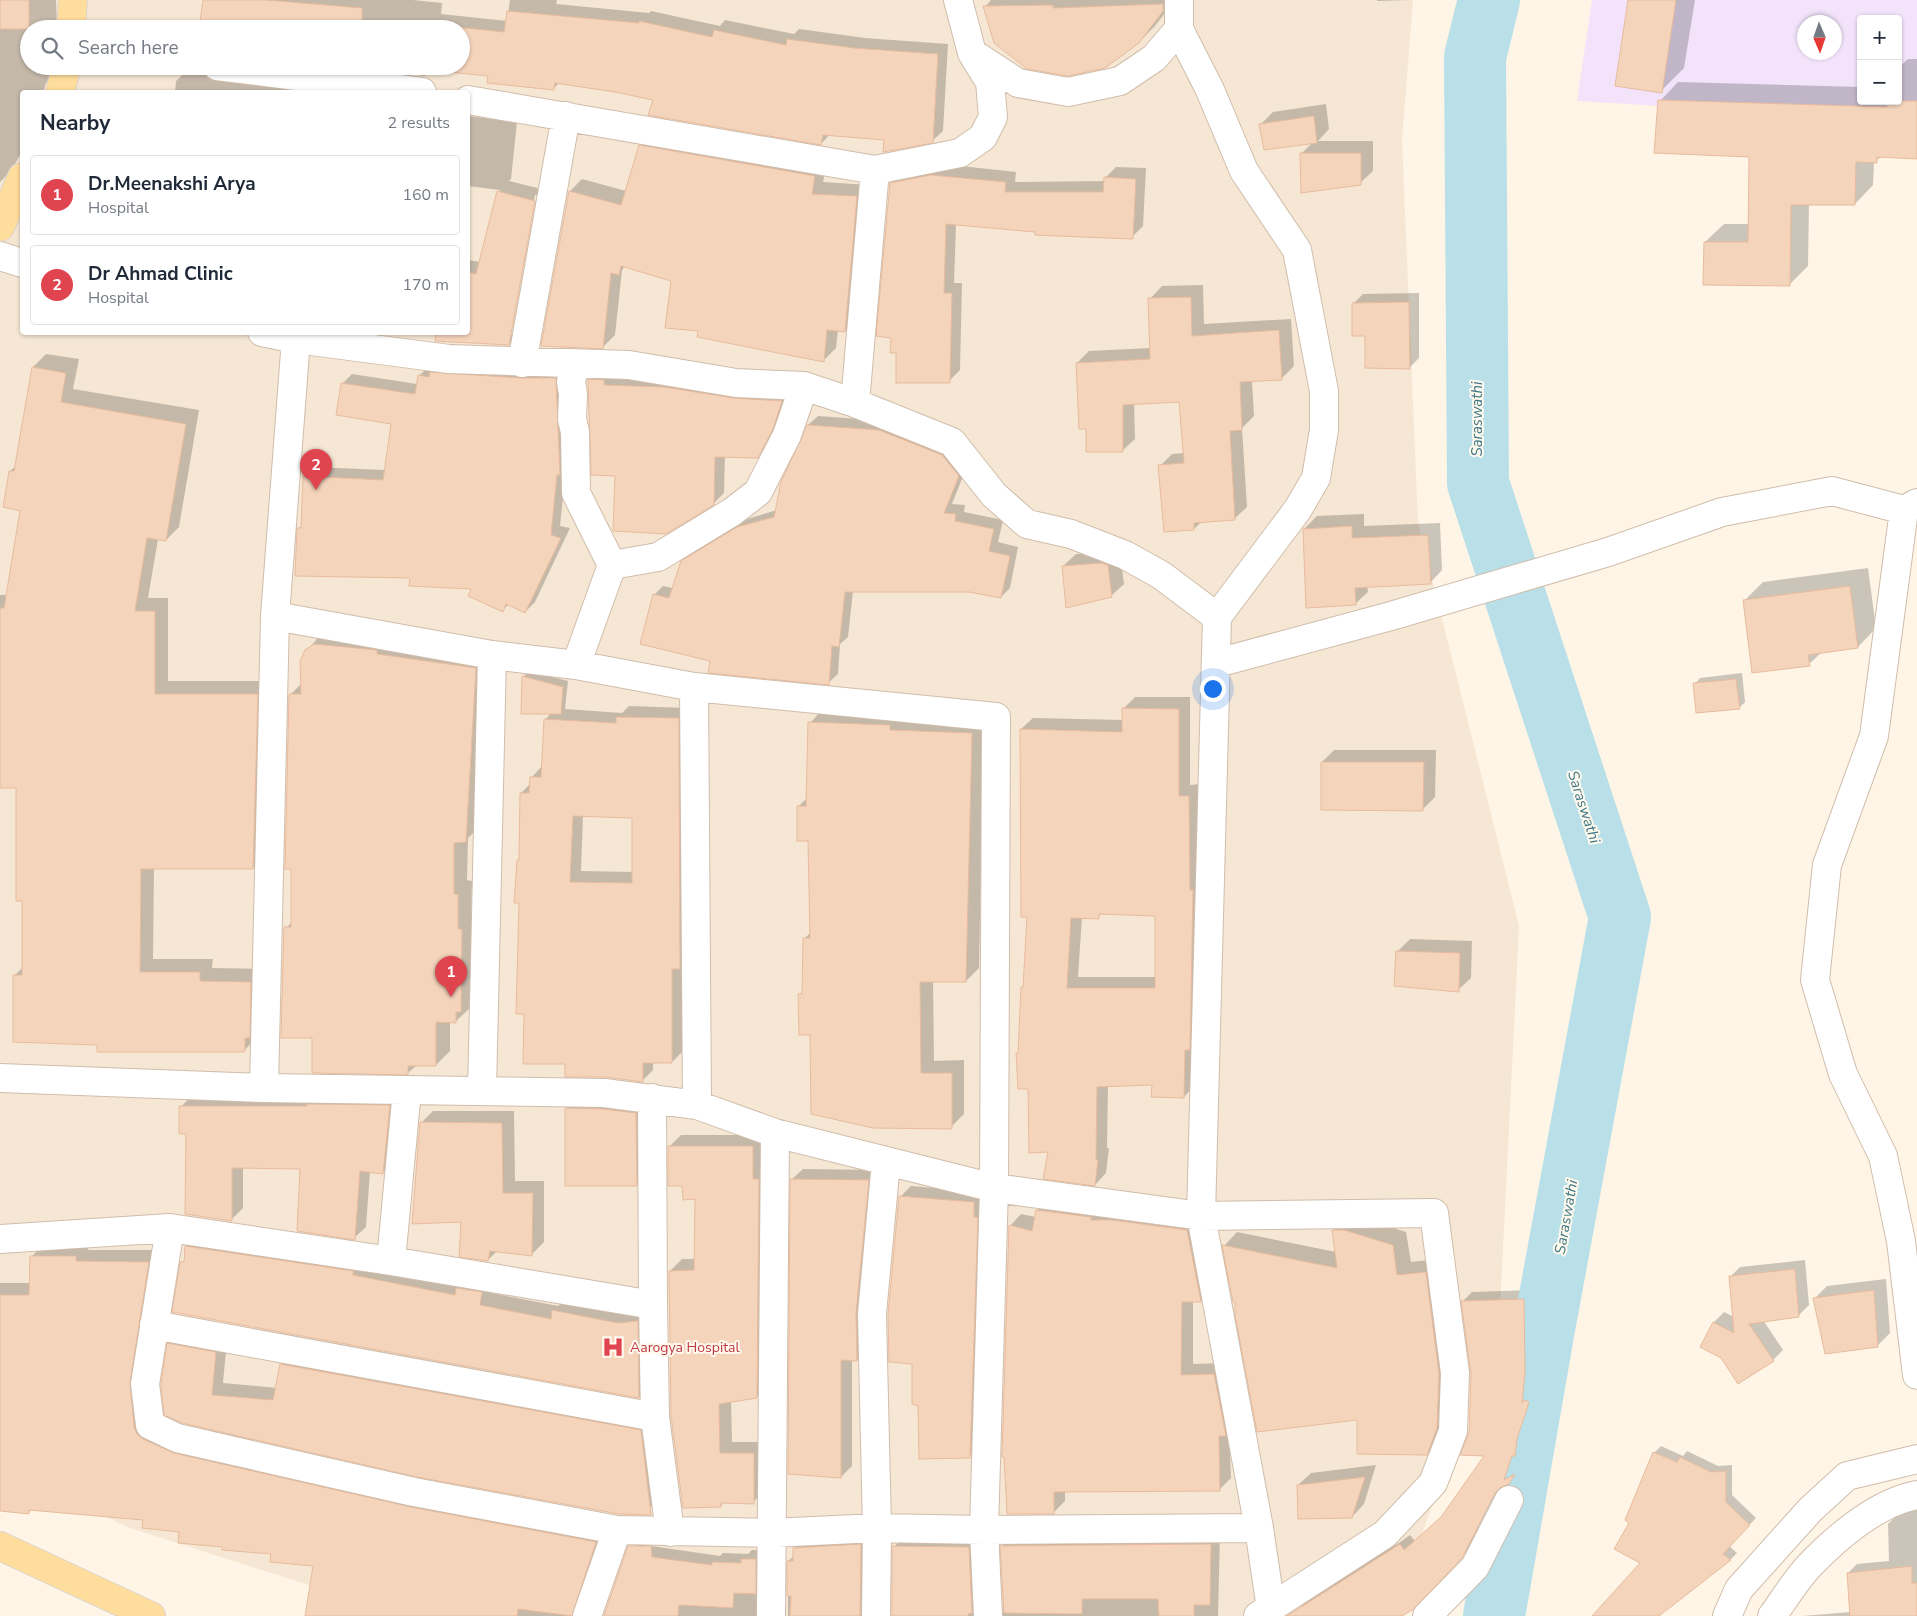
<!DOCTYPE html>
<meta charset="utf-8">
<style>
:root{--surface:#fff;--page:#f6f6f7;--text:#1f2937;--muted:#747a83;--line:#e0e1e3;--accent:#2563eb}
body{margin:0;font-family:"Nunito Sans",sans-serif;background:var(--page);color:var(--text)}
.controls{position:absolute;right:15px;top:15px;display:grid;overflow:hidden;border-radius:5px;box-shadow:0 1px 4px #0004}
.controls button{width:45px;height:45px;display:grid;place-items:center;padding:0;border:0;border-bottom:1px solid var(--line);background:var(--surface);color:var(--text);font:25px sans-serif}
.compass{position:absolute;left:1797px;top:15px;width:45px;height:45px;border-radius:50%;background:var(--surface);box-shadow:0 1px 4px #0004;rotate:178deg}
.you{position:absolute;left:1212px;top:688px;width:18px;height:18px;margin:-12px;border:4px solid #fff;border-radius:50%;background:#1a73e8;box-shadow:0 0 0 8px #1a73e833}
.badge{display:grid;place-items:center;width:32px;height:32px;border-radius:50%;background:var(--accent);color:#fff;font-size:16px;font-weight:700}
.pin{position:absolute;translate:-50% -41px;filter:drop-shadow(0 1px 2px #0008)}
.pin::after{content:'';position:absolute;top:26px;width:18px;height:15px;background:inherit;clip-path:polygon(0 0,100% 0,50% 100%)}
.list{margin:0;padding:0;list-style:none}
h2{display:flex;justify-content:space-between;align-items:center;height:65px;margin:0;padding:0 20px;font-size:21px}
h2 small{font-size:16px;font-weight:400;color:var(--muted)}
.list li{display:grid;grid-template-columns:32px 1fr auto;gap:15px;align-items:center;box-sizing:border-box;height:80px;margin:0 10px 10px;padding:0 10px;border:1px solid var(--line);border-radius:5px}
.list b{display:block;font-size:19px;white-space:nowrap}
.list p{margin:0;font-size:16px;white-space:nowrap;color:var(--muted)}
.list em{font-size:16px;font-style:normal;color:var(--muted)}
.icon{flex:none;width:28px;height:28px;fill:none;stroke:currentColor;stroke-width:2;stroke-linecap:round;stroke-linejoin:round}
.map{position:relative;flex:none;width:1917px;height:1616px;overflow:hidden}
.search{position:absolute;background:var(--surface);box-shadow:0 1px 4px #0004;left:20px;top:20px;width:450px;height:55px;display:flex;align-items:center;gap:12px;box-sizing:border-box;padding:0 18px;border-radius:28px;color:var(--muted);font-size:19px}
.panel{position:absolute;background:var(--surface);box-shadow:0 1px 4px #0004;left:20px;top:90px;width:450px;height:245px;border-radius:5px}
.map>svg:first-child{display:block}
.residential{fill:#f6e7d4;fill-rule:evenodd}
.education{fill:#f2e3fa;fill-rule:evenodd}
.shadow{fill:#0003;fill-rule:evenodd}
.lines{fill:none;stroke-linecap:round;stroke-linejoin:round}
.river{stroke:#b9e0e9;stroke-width:62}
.building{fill:#f5d4bc;stroke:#e8bb9c;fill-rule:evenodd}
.minor-casing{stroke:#d0bdab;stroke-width:30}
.major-casing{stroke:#dcd4d0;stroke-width:30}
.minor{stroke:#fff;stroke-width:28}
.major{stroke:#ffdd9c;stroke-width:28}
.labels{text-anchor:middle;stroke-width:4;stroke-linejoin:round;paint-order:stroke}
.health-label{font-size:14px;fill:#be3a42;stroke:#fff9ee;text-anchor:start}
.water-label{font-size:15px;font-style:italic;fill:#3e7886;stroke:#fff9ee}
</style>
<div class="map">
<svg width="1917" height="1616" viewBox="0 0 1917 1616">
<rect width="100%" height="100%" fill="#fef5e6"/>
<path class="residential" d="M0 0H1413L1402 140 1418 523 1519 926 1500 1310 1413 1560 1344 1616H406L127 1527 0 1466ZM29 29H461V66H29ZM22 92H468V332H22Z"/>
<path class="education" d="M1592 0H1917V121L1577 101ZM1861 19H1898V101H1861ZM1804 22H1834V52H1804Z"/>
<path class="shadow" d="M0 0H56L57 29H29V66H56L54 74 46 83 43 92H22V151L11 171 0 182Z
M204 0H413L442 3 441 14 507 21 510 0H557L556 4 649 13 651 11 720 26 725 20 794 34 799 29 865 38 948 44 943 131 932 141 830 134 821 144 615 90 559 83 553 89 490 75 432 69 425 76 352 66H461V29H201Z
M991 0H1175L1155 26 1139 42 985 7Z
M1377 0H1410L1377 1Z
M1630 0H1695L1684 68 1661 91Z
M1908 59H1917V157L1882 156 1874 162 1873 185 1855 204H1809L1808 266 1789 285 1705 242 1724 224H1749L1750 156 1660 101 1678 82 1861 87V101H1898V68Z
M196 66H217L395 92H175L176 81 187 70 195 71Z
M1326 104 1329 129 1318 141H1373V171L1360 183 1301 154 1312 143 1261 124 1273 112Z
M468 116 517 122 511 179 509 181 545 190 519 333 509 344 468 332V260L480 262 500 190 468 186ZM535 195H537L512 335H510Z
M652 134 827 164 823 182 869 185 857 319 845 331 838 330 836 348 824 360 700 330 673 280 625 266 622 270 615 335 603 347 570 191 582 179 626 191 640 146Z
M942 164 1016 172 1015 182 1105 181V178L1116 167 1146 168 1143 226 1132 237 956 224 954 283H962L960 370 949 381 891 184 902 172Z
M1203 285 1204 324 1291 319 1294 366 1282 378 1252 380 1254 416 1242 428 1247 507 1234 519 1201 522 1194 529 1160 466 1172 454 1184 453 1181 400 1134 403 1135 439 1122 451 1087 428 1077 363 1089 351 1151 348 1150 299 1162 286Z
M1419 293V358L1409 368 1353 304 1363 294Z
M46 354 79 359 73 389 199 410 179 527 166 540 158 539 148 598H168V681H270L266 854 253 868 154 867 153 959H213L212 968 264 969 257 1037 244 1051 14 976 23 967 24 900 18 787H0V595H8L22 510 10 471 16 466 33 367Z
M429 366 565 369 566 468 560 526 570 528 535 602 525 612 509 604 503 610 473 587 411 577 299 528 302 525 305 477 314 467 385 470 393 423 342 384 352 374 417 384 419 376Z
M600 369 792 390 768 445 757 456H725L724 493 713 504 616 474 589 380Z
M818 416 889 421 967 466 952 504 965 505 964 512 1003 520 998 542 1018 547 1010 588 1001 597 969 591H853L848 637 840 644 838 674 828 683 712 661 654 595 663 586 673 588 683 562 692 552 747 519 777 510 808 425Z
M1364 514V526L1440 523 1442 570 1430 583 1367 586 1368 592 1355 604 1304 529 1317 516Z
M1114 551 1120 553 1124 584 1111 596 1063 566 1076 554Z
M1868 568 1876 628 1858 647 1822 652 1809 664 1744 601 1763 582Z
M320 636 489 654 479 827 468 838 467 880 472 881 471 916H476L474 997 470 1001V1008L456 1021H450V1051L436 1065H417L408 1073 314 1037 286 928 292 922 290 695 302 683 306 651Z
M529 671 568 681 565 709 622 713 629 706 689 708 683 1051 672 1062H653V1070L642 1081 566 1063 525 1013 518 860 520 858 521 793 531 783 532 777 542 766 545 720 551 713 523 677ZM583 815 633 817 634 872 581 871Z
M1742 673 1745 702 1739 708 1695 684 1700 678Z
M1135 697H1190V785L1201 784 1195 1085 1184 1097 1153 1084 1108 1085 1107 1148H1109L1106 1173 1095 1185 1050 1151 1020 1052 1022 988 1024 985 1028 916 1021 729 1033 718 1123 720V709ZM1102 913 1156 914V977H1078L1082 917H1098Z
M822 710 984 720 979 968 966 981H933L934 1061 964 1060V1114L951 1127 812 1034 799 995 804 990V939L811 932 809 839 798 807 807 798 810 723Z
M1334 750H1436L1435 797 1423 809 1322 762Z
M1410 939 1472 941 1471 978 1458 990 1397 952Z
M585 1090 655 1095V1166L636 1185 566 1109Z
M401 1094 395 1161 383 1172 370 1171 366 1227 354 1238 301 1168 243 1167V1208L231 1220 187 1133 181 1107 192 1095Z
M433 1111H514L515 1181H544V1242L532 1254 497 1251 488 1260 463 1221 421 1123Z
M681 1135H765L769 1385 757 1397 731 1401 732 1442H765L766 1490 753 1502H724L721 1506 670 1271 682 1259H695L696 1198 683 1185 669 1147Z
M803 1169 879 1170 868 1348 857 1360 852 1359V1466L841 1477 791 1180Z
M911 1186 984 1192 981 1446 970 1456 919 1405 900 1197Z
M1049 1198 1199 1218 1212 1289 1201 1301H1193V1364L1226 1363 1231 1478 1219 1490 1065 1491V1501L1053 1513 1010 1226 1021 1214 1036 1217 1038 1210Z
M1347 1217H1358L1406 1232 1411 1262 1439 1259 1452 1359 1440 1440 1427 1454 1358 1419 1236 1301 1224 1246 1237 1232 1336 1252 1334 1230Z
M198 1234 494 1280 491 1293 558 1306 566 1299 649 1309 651 1385 639 1397 182 1263 186 1259V1246Z
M43 1245H88V1250H160L149 1422 607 1530 583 1616H306L315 1565 272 1553 224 1546 144 1519 32 1509 28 1513 0 1510V1283H31V1257Z
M1805 1260 1809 1305 1799 1315 1763 1320 1783 1350 1773 1360 1739 1382 1721 1357 1701 1347 1714 1322 1724 1312 1734 1317 1730 1277 1740 1267Z
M1886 1279 1890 1333 1877 1346 1814 1299 1827 1286Z
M1533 1290 1534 1363 1530 1395 1534 1391 1538 1393 1527 1428 1525 1445 1519 1450 1512 1473 1522 1467 1508 1483 1502 1486 1471 1547 1419 1600 1368 1616H1292L1308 1600 1395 1544 1396 1545 1410 1535 1415 1541 1444 1515 1486 1454 1470 1432 1472 1373 1463 1301 1472 1292Z
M181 1332 227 1340 223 1383 277 1388 281 1365 293 1352 653 1418 663 1495 651 1507H635L183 1422 169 1344Z
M1661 1446 1683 1456 1687 1451 1718 1466 1732 1465V1495L1756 1518 1729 1546 1737 1553 1731 1559 1657 1616H1592L1642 1563 1630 1522 1654 1453Z
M1376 1465 1364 1504 1352 1517 1298 1485 1311 1473Z
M1917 1507V1616H1802L1851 1612 1848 1573 1857 1564 1889 1561 1888 1524 1897 1515Z
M870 1535 873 1616H788V1561L794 1556V1548L803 1539Z
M1220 1535 1218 1616H1003L1002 1547 1011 1537Z
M903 1537 978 1538 985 1616H893L894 1547Z
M638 1544 720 1556 723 1553 748 1554 752 1550H765L769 1616H621L629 1554Z"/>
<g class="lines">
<path class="river" d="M1489 0 1475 57 1478 483 1620 917 1543 1334 1494 1616"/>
</g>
<path class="building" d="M0 0H29V29H0Z
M203 0H266L362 8V29H199Z
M1628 0H1676L1662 93 1615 86Z
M1163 4V11L1139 43 1105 68 1068 76 1027 69 994 43 983 6 1053 5V8Z
M507 11 639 23V21L712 37 714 30 786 45 787 39 854 48 938 54 933 143 883 152 884 140 823 135 821 145 648 115 653 100 615 92 555 83 554 90 487 83 488 76 411 68 461 66V29H416L417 23 504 32Z
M1658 100 1887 107V101H1917V159L1877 157V163L1856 162 1855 205H1791L1790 286 1703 285 1704 242H1748L1749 157 1654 153Z
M1314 116 1317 143 1264 150 1259 124Z
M639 145 815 176 812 194 857 196 845 332 827 330 824 362 697 337 698 331 665 328 671 281 621 266 619 275 611 273 603 349 541 346 569 191 621 205Z
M1300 153H1361V185L1301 193Z
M931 175 1006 182 1005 192H1103L1104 177 1136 179 1133 239 1035 235V232L946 224 944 293H952L950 383H896V353H890L891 338 876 336 890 183Z
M497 191 535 201 509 345 435 341 436 332H468V272L476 274Z
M1191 297 1192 336 1279 330 1282 380 1240 382 1242 430 1230 431 1235 520 1194 523V530L1164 532 1158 465 1184 463 1179 402 1123 405V452H1086V429H1079L1076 363 1150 359 1148 298Z
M1409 302 1410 369 1365 368V336H1352V303Z
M32 367 66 373 61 402 186 424 166 541 147 538 135 611H155V694H258L253 869H141L140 972H200V981L251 982 250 1038H245V1052H97V1045L13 1042V975H22V901H16V788H0V608H4L20 511 3 507 9 471H14Z
M430 372 520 378H556L560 475H557L551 535 561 538 525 613 506 604 503 612 468 596 471 589 409 586 410 578 295 576 297 528H301L303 476 383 480 391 424 336 415 341 383 415 394 418 375 429 377Z
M588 379 604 380V385L664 387 733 398 782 401 773 429 758 458 715 457 714 505 666 534 613 531 615 476 591 475Z
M807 425 879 430 942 455 959 476 944 513 956 514 955 521 994 529 989 551 1010 556 1001 598 969 592H845L839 647 832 646 829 685 708 673 710 661 640 644 653 594 669 598 681 561 737 527 774 517 781 482Z
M1352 526V538L1428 535 1431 584 1355 588 1356 605 1306 608 1303 529Z
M1101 563 1108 565 1112 597 1066 608 1062 566Z
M1850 586 1858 648 1808 655 1810 666 1752 673 1743 600Z
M314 644 377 650V654L476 668 466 842 454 843V894H458V929H462L461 1012H456V1023L436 1022V1066H408V1075L312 1073V1038H281L284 927H291V869H285L289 694H301L300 661 305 650Z
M522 676 563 687 561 714H521Z
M1736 679 1740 709 1696 713 1693 683Z
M1122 708 1179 709V796H1189L1190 890H1193L1190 1050H1185L1184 1098 1151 1097 1152 1085 1097 1087 1096 1159 1098 1160 1095 1186 1043 1179 1048 1152 1029 1153 1028 1089H1018L1016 1053H1018L1021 987H1023L1027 917H1021L1020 729 1122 732ZM1099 914 1155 916V988H1067L1071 918 1099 919Z
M616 717 679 718 680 969H672V1063H643V1082L606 1077H565V1064H523L524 1014H516L519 903H514L517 860H519L520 793H529L530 777H541L544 719 616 723ZM573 816 632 818V883L570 882Z
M808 722 890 725V730L972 733 966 982H920L921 1073H952V1129L873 1128 811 1114 810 1035H799L798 994H802L803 938H810L808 841H797V806H806Z
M1321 762H1424L1423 811 1321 810Z
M1396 951 1460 953 1459 992 1394 986Z
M307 1104 390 1105 383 1174 360 1171 355 1240 297 1231 300 1169 232 1168V1221L185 1214 186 1134H179V1106H307Z
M565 1108 603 1109 636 1113 637 1186H565Z
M420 1122 502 1123 503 1193H533L532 1256 490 1251 488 1261 459 1257 461 1222 412 1224Z
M668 1146H753V1179H759L757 1398 719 1404 720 1453H754V1504L721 1503V1507L683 1508 671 1416 669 1271 694 1270 695 1199 683 1200 682 1186H668Z
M790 1179 869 1180 856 1313 857 1361 841 1360V1478L788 1474Z
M899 1196 974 1202V1217L978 1218 970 1458 919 1459 918 1406 912 1404V1364L889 1362 888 1315Z
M1036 1210 1091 1217V1220H1112L1187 1230 1201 1302H1182L1181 1375 1214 1374 1226 1436H1219L1220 1491 1054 1492V1514H1007L1004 1457H1002L1009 1225 1032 1231Z
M1332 1230H1344L1393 1245 1397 1275 1426 1272 1439 1374 1437 1428 1427 1455 1357 1454V1420L1257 1432 1235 1315V1302H1233L1222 1245 1337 1268Z
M185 1246 353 1271V1275L455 1295 456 1288 482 1292 480 1305 551 1319 552 1310 618 1323 638 1321 639 1398 172 1312 180 1262H184Z
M30 1256H76V1261L149 1262 130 1382 134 1427 137 1434 143 1439 174 1453 411 1507 596 1542 572 1616 518 1609 517 1616H305L313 1566 270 1562 271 1554 222 1550V1547L178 1543 179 1532 142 1528 143 1520 29 1510V1514L0 1511V1295H29Z
M1795 1269 1799 1317 1749 1324 1774 1361 1738 1384 1721 1358 1700 1347 1713 1322 1734 1333 1729 1276Z
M1874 1290 1878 1347 1825 1354 1813 1298Z
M1524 1299 1525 1373 1522 1403 1524 1400 1529 1402 1517 1439 1515 1456H1512L1504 1480 1515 1474 1509 1484 1501 1487 1495 1493 1462 1558 1414 1609 1402 1616H1287L1400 1544 1404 1550 1441 1517 1484 1456 1460 1455 1469 1432 1471 1374 1461 1301Z
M167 1343 216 1352 212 1395 273 1400 280 1364 641 1430 651 1515 619 1514 417 1477 182 1423 164 1415 161 1384Z
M1653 1452 1677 1462 1680 1457 1711 1472 1726 1471V1502L1750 1525 1723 1554 1731 1560 1659 1616H1592L1640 1563 1614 1549 1629 1523 1625 1520Z
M1365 1477 1352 1518 1298 1519 1297 1485Z
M861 1544 860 1616H790L791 1596H787V1561H793V1548Z
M1211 1544 1210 1605H1194V1616H1159L1158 1599H1082V1614L1004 1613 1000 1546Z
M628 1546H651L652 1557 712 1565V1562L741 1563V1559H756V1594L734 1593 733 1608 679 1605 678 1616H604Z
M892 1546 969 1547 972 1613 968 1614V1616H892Z
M1912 1566V1583H1917V1616H1850L1847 1573Z"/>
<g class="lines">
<g class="minor-casing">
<path id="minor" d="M1179 0V29L1210 90 1244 171 1297 250 1324 391V430L1316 478 1298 509 1217 617 1201 1216 1259 1528 1271 1609
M975 55 1018 83 1068 92 1120 81 1154 58 1179 29
M217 66 422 92
M468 100 875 170 960 153 983 137 993 117 990 82 972 53 958 0
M0 256 22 263
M262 332 296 339 449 359 629 365 736 383 804 386 855 403 952 442 994 495 1027 524 1071 534 1125 555 1161 575 1217 617
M522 363 566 116
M575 364 571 382 573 394 572 419 575 432 576 493 612 565
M855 403 875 170
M1917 503 1904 510 1874 736 1827 865 1815 980 1843 1074 1883 1156 1901 1241 1917 1375
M275 616 492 655 576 665 694 687 996 717 994 1188 984 1530 988 1616
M1217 663 1391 616 1608 552 1722 512 1832 491 1904 510
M576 665 612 565 658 557 732 512 758 492 787 435 804 386
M694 687 697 1105
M0 1078 264 1088 604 1093 697 1105 775 1133 994 1188 1201 1216 1434 1213 1455 1373 1453 1431 1433 1483 1385 1534 1258 1616
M264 1088 275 616 296 339
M482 1091 492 655
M652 1098 653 1305 655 1417 670 1532
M0 1239 170 1228
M391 1261 407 1090
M653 1305 391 1261 170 1228 145 1384 150 1425 177 1438 414 1492 617 1530 771 1533 877 1528 984 1530 1259 1528
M154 1325 655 1417
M587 1616 617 1530
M771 1616 775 1133
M876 1616 877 1528 872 1314 886 1162
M1427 1616 1475 1567 1509 1500
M1727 1616 1739 1589 1810 1510 1847 1476 1917 1459
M1772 1616C1784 1600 1795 1581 1809 1566 1837 1537 1876 1503 1917 1495"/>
</g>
<g class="major-casing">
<path id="major" d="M71 29 73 0
M60 92 67 66
M0 227 22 177
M0 1546 151 1616"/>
</g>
<use href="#minor" class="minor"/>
<use href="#major" class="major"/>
</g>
<defs>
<g id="hospital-bare" transform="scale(1.725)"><path d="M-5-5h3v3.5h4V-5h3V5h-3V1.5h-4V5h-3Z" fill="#e0444e" stroke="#fff9ee" stroke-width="2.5" paint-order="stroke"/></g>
</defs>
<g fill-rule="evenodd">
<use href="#hospital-bare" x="613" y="1347"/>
</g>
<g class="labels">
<g class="health-label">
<text x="630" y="1352">Aarogya Hospital</text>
</g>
<g class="water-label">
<text transform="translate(1477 419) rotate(-90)" y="5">Saraswathi</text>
<text transform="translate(1584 807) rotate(72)" y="5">Saraswathi</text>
<text transform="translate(1566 1217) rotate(-80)" y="5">Saraswathi</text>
</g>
</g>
</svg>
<div class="controls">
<button>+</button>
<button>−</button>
</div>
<svg class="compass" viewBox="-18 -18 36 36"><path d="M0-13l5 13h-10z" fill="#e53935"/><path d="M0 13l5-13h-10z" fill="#747a83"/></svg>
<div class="you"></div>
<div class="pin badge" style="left:451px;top:997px;background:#e0444e">1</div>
<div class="pin badge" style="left:316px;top:490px;background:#e0444e">2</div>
<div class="search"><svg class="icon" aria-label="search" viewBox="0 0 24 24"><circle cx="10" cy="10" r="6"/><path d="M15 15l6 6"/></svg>Search here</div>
<section class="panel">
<h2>Nearby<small>2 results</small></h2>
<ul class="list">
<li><span class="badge" style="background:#e0444e">1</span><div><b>Dr.Meenakshi Arya</b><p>Hospital</p></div><em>160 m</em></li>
<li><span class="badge" style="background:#e0444e">2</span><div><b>Dr Ahmad Clinic</b><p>Hospital</p></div><em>170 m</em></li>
</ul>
</section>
</div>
